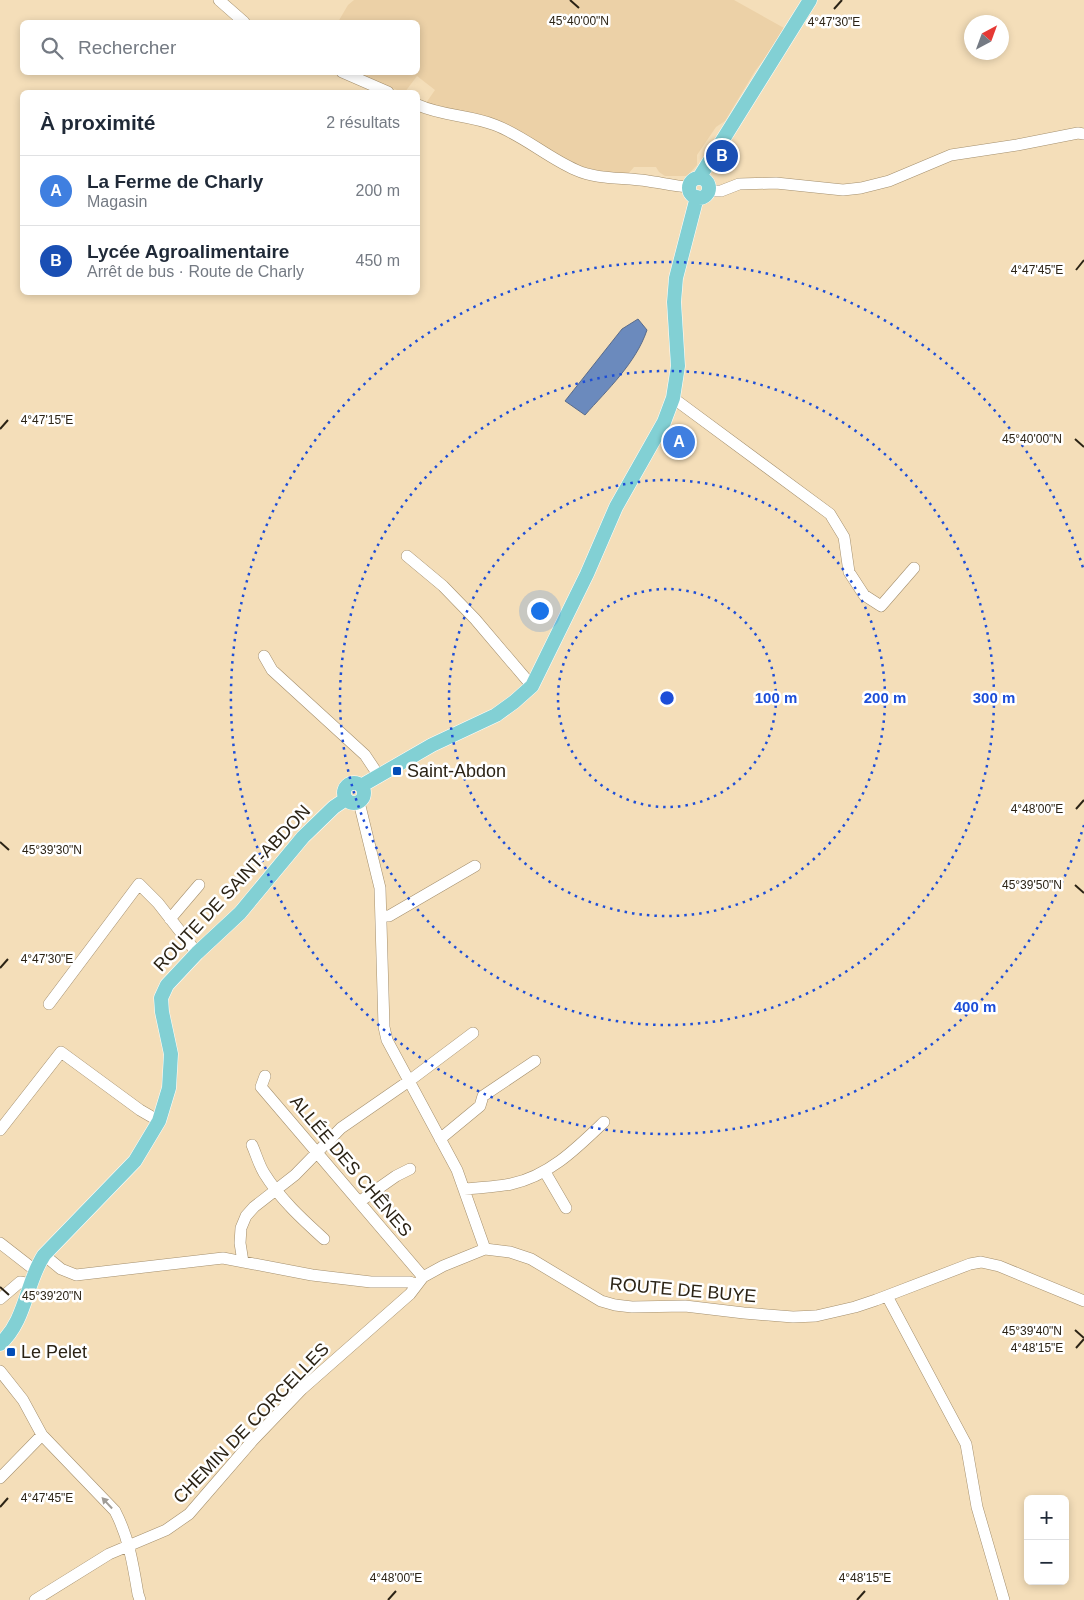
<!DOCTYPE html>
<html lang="fr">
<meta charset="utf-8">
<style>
:root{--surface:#fff;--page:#f2f2f3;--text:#1f2937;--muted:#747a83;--line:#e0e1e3;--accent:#0b8043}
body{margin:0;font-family:Helvetica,sans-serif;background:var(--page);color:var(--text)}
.controls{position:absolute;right:15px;bottom:15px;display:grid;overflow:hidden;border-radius:8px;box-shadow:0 2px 8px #0003}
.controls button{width:45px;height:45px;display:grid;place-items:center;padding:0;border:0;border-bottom:1px solid var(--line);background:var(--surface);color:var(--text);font:25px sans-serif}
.compass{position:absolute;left:964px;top:15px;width:45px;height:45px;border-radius:50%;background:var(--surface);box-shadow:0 2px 8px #0003;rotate:41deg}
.you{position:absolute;left:539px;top:610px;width:18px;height:18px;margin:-12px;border:4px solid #fff;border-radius:50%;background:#1a73e8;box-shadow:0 0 0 8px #1a73e833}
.badge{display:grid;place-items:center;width:32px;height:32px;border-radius:50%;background:var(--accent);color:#fff;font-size:16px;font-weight:700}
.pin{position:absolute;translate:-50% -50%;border:2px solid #fff;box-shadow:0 1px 5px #0006}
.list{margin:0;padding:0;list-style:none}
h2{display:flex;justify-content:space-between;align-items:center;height:65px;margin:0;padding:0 20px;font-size:21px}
h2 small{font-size:16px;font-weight:400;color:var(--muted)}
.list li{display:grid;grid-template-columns:32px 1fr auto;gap:15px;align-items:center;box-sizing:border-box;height:70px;padding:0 20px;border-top:1px solid var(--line)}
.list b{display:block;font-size:19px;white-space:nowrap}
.list p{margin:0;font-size:16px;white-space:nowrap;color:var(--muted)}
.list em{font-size:16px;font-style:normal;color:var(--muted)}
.icon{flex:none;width:28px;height:28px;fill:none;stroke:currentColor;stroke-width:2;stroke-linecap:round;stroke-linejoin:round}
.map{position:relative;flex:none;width:1084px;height:1600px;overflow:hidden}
.search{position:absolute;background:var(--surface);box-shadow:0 2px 8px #0003;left:20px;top:20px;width:400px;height:55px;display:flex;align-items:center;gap:12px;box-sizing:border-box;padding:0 18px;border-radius:8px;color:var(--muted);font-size:19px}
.panel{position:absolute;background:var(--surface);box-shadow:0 2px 8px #0003;left:20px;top:90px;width:400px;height:205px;border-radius:8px}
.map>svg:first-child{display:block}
.built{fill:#ecd1a7}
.water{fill:#6b8abd;stroke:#586b8b}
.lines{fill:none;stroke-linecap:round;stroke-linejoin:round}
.minor-casing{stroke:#a48f6d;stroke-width:12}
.major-casing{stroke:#fff;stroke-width:15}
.minor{stroke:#fff;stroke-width:11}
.major{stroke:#82d0d4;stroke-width:14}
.oneway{fill:#a09c96}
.ticks{fill:none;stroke:#2b2315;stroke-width:2}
.ring{fill:none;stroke:#1d4ed8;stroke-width:2.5;stroke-dasharray:2.5 5}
.poi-dot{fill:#034db7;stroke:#fff;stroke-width:2}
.labels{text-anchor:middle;stroke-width:5;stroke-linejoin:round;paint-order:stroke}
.poi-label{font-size:18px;fill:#2b2315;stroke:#fff;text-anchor:start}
.street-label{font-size:18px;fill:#2b2315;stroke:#fff}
.ticks-label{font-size:12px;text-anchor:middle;fill:#2b2315;stroke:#fff;stroke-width:5;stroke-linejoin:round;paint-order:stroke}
.centre{fill:#1d4ed8;stroke:#fff;stroke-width:2.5}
.ring-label{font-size:15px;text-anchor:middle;font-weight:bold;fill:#1d4ed8;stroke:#fff;stroke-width:5;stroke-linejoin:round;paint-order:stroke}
</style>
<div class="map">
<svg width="1084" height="1600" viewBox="0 0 1084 1600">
<rect width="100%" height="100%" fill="#f4deb9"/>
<path class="built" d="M354 0H734L784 28 771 50 755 71 725 121 716 127 697 155V165L687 176H665L659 172 656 167H634L628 174 609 173 580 166 493 118 426 103 435 90 417 76 405 92H402L355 73 418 72V22H338L348 5Z"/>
<path class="water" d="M638 319 647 330C636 363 607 390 585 415L565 401 622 329Z"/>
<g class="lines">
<g class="minor-casing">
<path id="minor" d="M219 0 244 22
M342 72 388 92
M418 105C442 116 470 115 495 125 524 136 548 158 576 170 598 180 624 177 648 181 662 183 675 186 689 187
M708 191H721L739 184 776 183 843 190 861 188 889 181 951 155 1017 145 1078 133 1084 134
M673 398 830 514 844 537 849 572 864 595 881 606 914 568
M407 556 443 586 475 619 532 686
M264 656 272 670 365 755 379 776
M359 802 380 888 384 1027 387 1040 457 1170 485 1249
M381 916H389L475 866
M170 919 199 885
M49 1004 139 884 158 903 197 953
M265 1076 261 1087 423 1277
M0 1130 61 1052 140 1110 159 1121
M440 1139 480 1106 483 1096 535 1061
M252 1145C256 1154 259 1165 264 1173 280 1199 302 1219 324 1239
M545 1172 566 1208
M464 1189C480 1188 496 1187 511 1184 549 1176 577 1148 604 1122
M359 1202 396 1176 410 1169
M0 1243 36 1271
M44 1255 61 1269 76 1275 223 1258 312 1275 371 1282H410L416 1285
M243 1262 240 1243 241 1228 246 1216 254 1207 295 1175 341 1128 409 1081 473 1033
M887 1296 966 1444 977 1507 1004 1600
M0 1299 20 1282 31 1284
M0 1371 23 1400 42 1435 115 1511C129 1538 133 1564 138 1594L140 1600
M0 1478 42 1435
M35 1600 109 1554 166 1530 189 1514 253 1440 302 1389 410 1294 423 1277 443 1266 485 1249 510 1252 531 1259 601 1301 615 1305 632 1307 685 1306 744 1313 793 1317 816 1316 855 1307 876 1300 970 1264 981 1262 999 1266 1084 1301"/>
</g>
<g class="major-casing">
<path id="major" d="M699 178 810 0
M689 188a10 10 0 1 1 20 0a10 10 0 1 1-20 0Z
M344 793a10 10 0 1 1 20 0a10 10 0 1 1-20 0Z
M361 786 432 745 496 715 514 702 532 686 587 574 616 507 664 422 673 398 678 366 674 302 676 278 697 197
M0 1344C26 1321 26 1282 44 1255L135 1161 159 1121 169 1088 171 1054 162 1012 161 998 167 985 197 953 240 913 303 837 334 807 346 799"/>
</g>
<use href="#minor" class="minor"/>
<use href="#major" class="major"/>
</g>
<defs><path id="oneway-solid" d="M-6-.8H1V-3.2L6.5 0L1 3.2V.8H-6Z" transform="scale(1.25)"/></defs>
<use class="oneway" href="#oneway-solid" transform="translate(107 1503) rotate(-133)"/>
<path class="ticks" d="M570 0 579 8M834 9 842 0M1076 270 1084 260M0 429 8 420M1075 439 1084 447M1076 809 1084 800M0 842 9 850M1075 885 1084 893M0 968 8 959M0 1287 9 1295M1075 1330 1084 1338M1076 1348 1084 1339M0 1507 8 1498M388 1600 396 1591M857 1600 865 1591"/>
<g class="ring">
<circle cx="667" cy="698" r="109"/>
<circle cx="667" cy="698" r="218"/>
<circle cx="667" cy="698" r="327"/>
<path d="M1084 825A436 436 0 1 1 1084 571"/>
</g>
<g class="poi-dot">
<rect x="392" y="766" width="10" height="10" rx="2.5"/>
<rect x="6" y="1347" width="10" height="10" rx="2.5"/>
</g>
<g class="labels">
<g class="poi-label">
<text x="407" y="777">Saint-Abdon</text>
<text x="21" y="1358">Le Pelet</text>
</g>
<g class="street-label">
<text transform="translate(232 888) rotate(-47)" y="6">ROUTE DE SAINT-ABDON</text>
<text transform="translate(351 1166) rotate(50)" y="6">ALLÉE DES CHÊNES</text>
<text transform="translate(683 1290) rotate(5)" y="6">ROUTE DE BUYE</text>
<text transform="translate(251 1423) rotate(-46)" y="6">CHEMIN DE CORCELLES</text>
</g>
</g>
<g class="ticks-label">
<text x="579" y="25">45°40'00"N</text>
<text x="834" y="26">4°47'30"E</text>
<text x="1037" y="274">4°47'45"E</text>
<text x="47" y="424">4°47'15"E</text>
<text x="1032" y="443">45°40'00"N</text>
<text x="1037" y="813">4°48'00"E</text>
<text x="52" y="854">45°39'30"N</text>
<text x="1032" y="889">45°39'50"N</text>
<text x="47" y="963">4°47'30"E</text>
<text x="52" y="1300">45°39'20"N</text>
<text x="1032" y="1335">45°39'40"N</text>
<text x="1037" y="1352">4°48'15"E</text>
<text x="47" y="1502">4°47'45"E</text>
<text x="396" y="1582">4°48'00"E</text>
<text x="865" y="1582">4°48'15"E</text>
</g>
<circle cx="667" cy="698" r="8" class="centre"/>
<g class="ring-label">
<text x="776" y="703">100 m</text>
<text x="885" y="703">200 m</text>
<text x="994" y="703">300 m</text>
<text x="975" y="1012">400 m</text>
</g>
</svg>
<div class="controls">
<button>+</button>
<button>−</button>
</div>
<svg class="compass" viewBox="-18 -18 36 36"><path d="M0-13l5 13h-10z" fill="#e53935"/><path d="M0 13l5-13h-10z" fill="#747a83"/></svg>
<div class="you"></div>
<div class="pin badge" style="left:679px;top:442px;background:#3f7fe0">A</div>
<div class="pin badge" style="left:722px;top:156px;background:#1a4fb4">B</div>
<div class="search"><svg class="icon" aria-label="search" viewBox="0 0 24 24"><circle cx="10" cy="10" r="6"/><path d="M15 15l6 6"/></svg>Rechercher</div>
<section class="panel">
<h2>À proximité<small>2 résultats</small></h2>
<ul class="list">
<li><span class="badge" style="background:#3f7fe0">A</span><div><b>La Ferme de Charly</b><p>Magasin</p></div><em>200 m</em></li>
<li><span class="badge" style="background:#1a4fb4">B</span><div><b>Lycée Agroalimentaire</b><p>Arrêt de bus · Route de Charly</p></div><em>450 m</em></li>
</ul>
</section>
</div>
